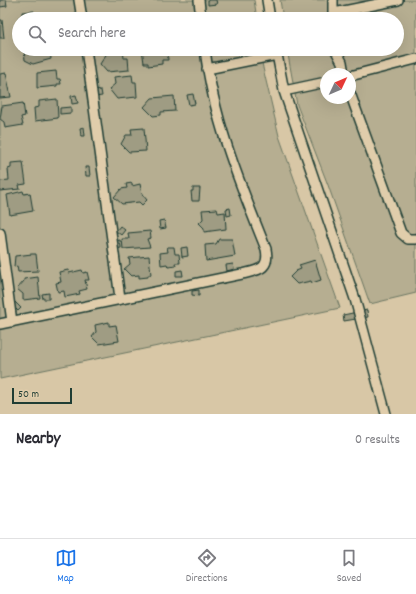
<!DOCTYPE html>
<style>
:root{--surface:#fff;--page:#f7f7f7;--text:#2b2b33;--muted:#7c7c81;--line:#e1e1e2;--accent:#1a73e8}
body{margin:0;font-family:Dekko,sans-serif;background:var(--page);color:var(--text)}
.compass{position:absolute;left:320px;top:68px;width:36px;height:36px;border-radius:50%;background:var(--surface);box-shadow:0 4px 16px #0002;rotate:46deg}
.scale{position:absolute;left:12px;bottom:10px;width:60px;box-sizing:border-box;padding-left:4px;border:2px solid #1f3d34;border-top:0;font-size:11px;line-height:14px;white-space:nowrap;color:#1f3d34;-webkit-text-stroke:3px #e0cdab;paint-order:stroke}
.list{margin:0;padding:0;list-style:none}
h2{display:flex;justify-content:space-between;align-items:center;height:52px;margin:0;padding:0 16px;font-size:17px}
h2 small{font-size:13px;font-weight:400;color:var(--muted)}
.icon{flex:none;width:22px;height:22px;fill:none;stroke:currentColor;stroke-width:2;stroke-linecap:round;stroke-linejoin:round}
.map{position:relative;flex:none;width:416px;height:414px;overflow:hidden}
.search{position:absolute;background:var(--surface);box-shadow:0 4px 16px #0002;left:12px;right:12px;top:12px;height:44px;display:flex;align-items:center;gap:10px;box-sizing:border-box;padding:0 14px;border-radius:22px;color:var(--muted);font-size:15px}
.sheet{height:124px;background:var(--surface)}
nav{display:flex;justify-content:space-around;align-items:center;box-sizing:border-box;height:56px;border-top:1px solid var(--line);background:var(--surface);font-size:11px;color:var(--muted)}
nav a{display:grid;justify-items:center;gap:2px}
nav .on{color:var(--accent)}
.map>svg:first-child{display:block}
.green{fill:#b6ae91;stroke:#6a7662;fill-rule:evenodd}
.building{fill:#9f9c83;stroke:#1f3d34}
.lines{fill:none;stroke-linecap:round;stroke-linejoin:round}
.minor-casing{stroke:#1f3d34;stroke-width:12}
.minor{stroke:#e0cdab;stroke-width:9}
</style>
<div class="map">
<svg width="416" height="414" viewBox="0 0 416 414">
<rect width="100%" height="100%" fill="#d8c7a6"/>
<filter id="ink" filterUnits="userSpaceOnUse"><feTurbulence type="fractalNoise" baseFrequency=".025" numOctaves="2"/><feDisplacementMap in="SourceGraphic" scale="8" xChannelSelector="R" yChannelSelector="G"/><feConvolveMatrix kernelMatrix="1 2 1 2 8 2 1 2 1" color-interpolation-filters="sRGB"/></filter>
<g filter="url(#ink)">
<path class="green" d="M0 0H254L257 19H19V49H260L263 68 279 136 340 308 0 379Z
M280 0H416V293L370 304 328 185 297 105 287 49H397V19H283ZM326 74H350V98H326Z"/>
<path class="building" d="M0 0H6L7 6 0 7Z
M208 0H216L217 4 208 5Z
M34 11 35 14 46 13 47 19 18 18 22 15V12Z
M0 20H2L4 38H0Z
M25 49H50L51 59 33 64 25 60 24 50Z
M123 49 124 58H128L129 70 107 72 100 64 109 50Z
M142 49H167L168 60H162V64L148 66V63H144Z
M56 71 57 79H60L61 84H57V86L37 88V73Z
M6 73 11 97 0 98V74Z
M132 75 133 82H136L137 97 117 99 109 89 115 84 114 77Z
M101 90 102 96 95 97 94 91Z
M193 94 195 104 189 105 187 95Z
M76 95 78 103 72 104 71 96Z
M174 96 175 111 161 112V115L153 116 144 107 152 98Z
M57 99 58 118 35 121 34 108 39 107V101Z
M23 103 25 116 21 117 23 125 5 128 4 122 0 119 2 106Z
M71 107V113L60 114V108Z
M84 127 85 136H81L80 128Z
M144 128 146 151 129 152 121 144 126 135H132L131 129Z
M23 162 26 184 19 185 20 189 0 191V181L9 180 8 169 11 168V163Z
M85 167H89L90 176H86Z
M132 183V186L140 184 142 194 147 200 142 205 139 202 122 204 114 197 121 189 127 188 126 184Z
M193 188H200L199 201H192L191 191H193Z
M23 191 24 194 30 193 33 211 10 215 7 195Z
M230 208 231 215 227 216 226 209Z
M217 209 218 213 225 212 226 229 204 232V228L199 223 203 219 202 210Z
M164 220 166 228 160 229 159 221Z
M120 226 125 230 121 235 116 231Z
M150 231 151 238 147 239 150 247 123 249 122 239H129L128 233Z
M219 239H232L235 256 206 261 205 245 216 244Z
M120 240 121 248 116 249 115 241Z
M167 247H174L175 254H179L180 263H175L176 266 168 267 167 264 161 265 160 253 168 252Z
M187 247 188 256 182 257 181 248Z
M32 254H36L38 271 18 272 17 266 14 267 15 256Z
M149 256 151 275H148V277L139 278V275L131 276 124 269 130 264 129 258Z
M315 260 321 280 312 283 311 281 297 284 290 277 296 271 301 269 299 265Z
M233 264 234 269 227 271 226 265Z
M68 270 69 273 82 270 83 273 87 272 89 280H85L87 289 79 291 80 294 65 297 64 291 58 292 56 283 61 282 59 272Z
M182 270 183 276H176V271Z
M38 277 40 298 23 300V294L17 289 24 281V279Z
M199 290V296L192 295V291Z
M49 293V299H43L42 294Z
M15 302 21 308 18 311 12 305Z
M367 310 368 317 344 321 343 315Z
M109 322V326L116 325 119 341 99 344 92 337 96 332 95 325Z"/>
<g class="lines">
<g class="minor-casing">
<path id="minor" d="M79 0 82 19
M199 0 201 19
M267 0 270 19
M333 0V18
M334 13 398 0
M86 49 120 298
M276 49 284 91 355 299 386 414
M335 49 342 62 344 74
M207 69 277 55
M350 76 416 59
M284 91 326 82
M350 93 401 233 408 239H416
M0 233 12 322
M0 324 242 274C258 270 270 270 266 249 240 184 213 119 205 49"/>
</g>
<use href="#minor" class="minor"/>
</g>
</g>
</svg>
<svg class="compass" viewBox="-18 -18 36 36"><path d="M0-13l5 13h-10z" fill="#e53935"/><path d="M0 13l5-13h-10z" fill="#7c7c81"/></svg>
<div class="scale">50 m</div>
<div class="search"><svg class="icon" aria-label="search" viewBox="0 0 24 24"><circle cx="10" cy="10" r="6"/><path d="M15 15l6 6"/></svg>Search here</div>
</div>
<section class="sheet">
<h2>Nearby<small>0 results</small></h2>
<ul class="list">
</ul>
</section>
<nav>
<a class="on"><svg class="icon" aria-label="map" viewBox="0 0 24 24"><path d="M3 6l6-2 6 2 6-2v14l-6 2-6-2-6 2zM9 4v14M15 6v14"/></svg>Map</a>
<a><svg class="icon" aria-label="directions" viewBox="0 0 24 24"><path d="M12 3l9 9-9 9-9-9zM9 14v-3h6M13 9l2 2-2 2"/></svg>Directions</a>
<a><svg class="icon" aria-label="saved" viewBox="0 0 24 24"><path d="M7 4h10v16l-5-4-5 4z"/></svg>Saved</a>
</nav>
